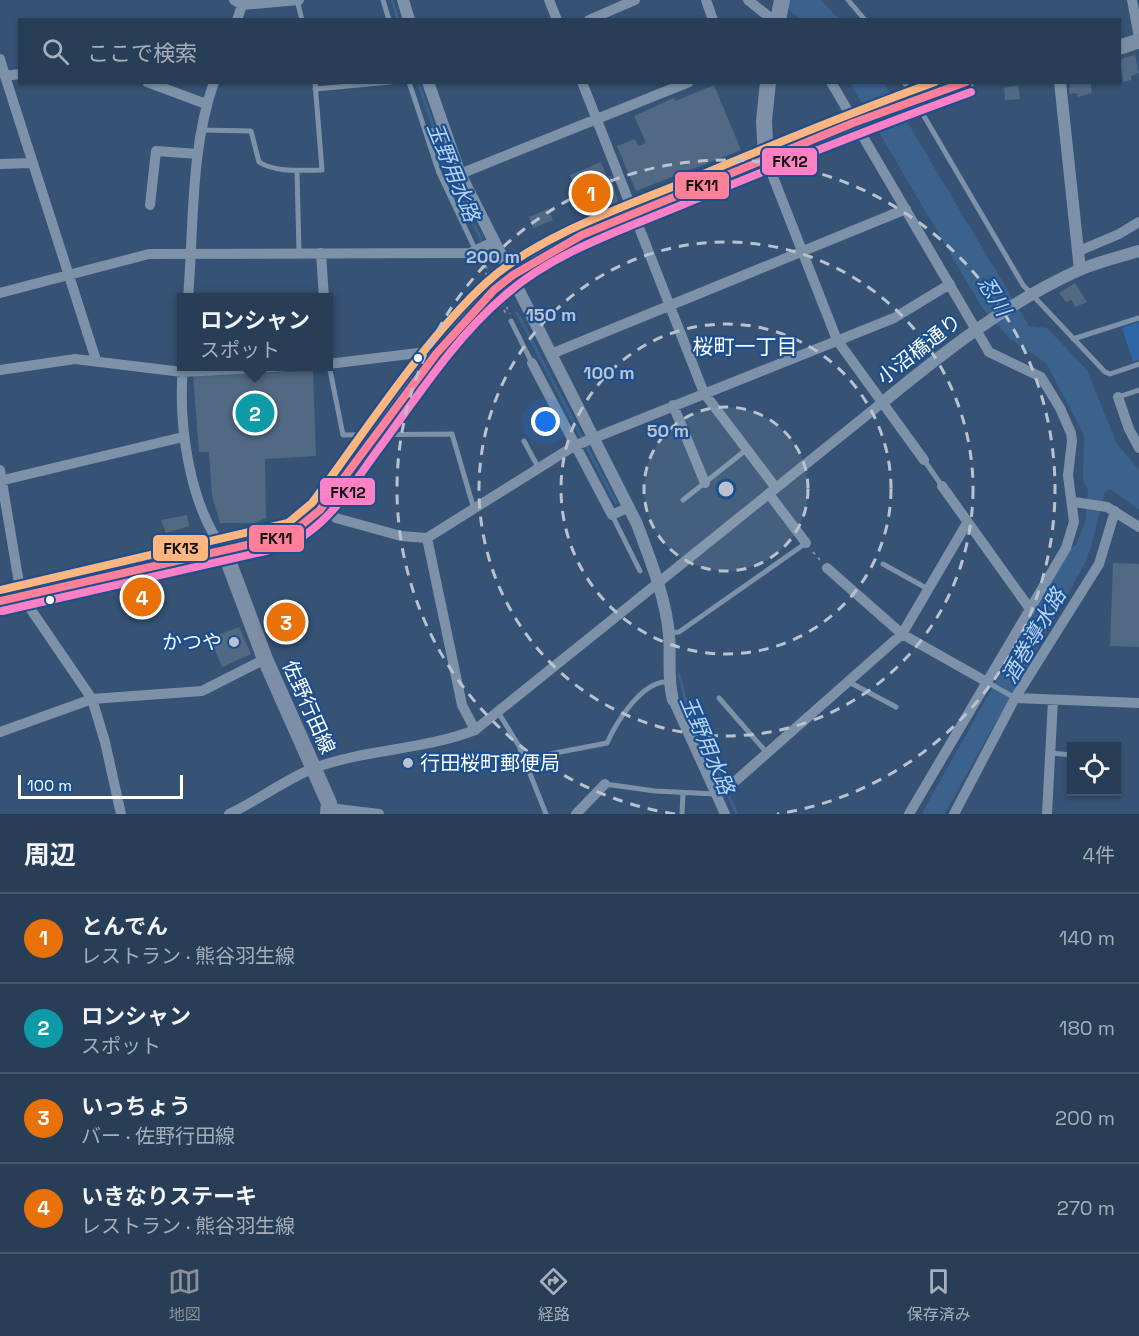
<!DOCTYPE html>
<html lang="ja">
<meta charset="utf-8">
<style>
:root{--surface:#283e57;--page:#344961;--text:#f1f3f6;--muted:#a5aeba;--line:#44576d;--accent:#8c9099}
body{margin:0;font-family:"Space Grotesk","Noto Sans JP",sans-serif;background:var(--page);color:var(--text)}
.controls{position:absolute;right:18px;bottom:18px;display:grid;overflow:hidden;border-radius:0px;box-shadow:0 2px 4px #0004}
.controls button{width:54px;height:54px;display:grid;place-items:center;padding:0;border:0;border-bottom:2px solid var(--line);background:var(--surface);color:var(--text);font:30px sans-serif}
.scale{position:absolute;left:18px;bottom:15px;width:165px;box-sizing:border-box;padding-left:6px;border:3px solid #fff;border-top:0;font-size:16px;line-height:21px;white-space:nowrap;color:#fff;-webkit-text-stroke:4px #1b4f8f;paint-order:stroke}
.you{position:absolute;left:546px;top:422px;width:21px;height:21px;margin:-15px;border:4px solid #fff;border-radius:50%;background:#1a73e8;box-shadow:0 0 0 9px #1a73e833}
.badge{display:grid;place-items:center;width:39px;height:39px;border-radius:50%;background:var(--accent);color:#fff;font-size:20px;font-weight:700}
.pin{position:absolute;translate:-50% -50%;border:3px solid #fff;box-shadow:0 2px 6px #0006}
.popup{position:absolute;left:177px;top:293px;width:156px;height:78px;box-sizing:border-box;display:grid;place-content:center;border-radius:0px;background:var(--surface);filter:drop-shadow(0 2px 4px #0005);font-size:20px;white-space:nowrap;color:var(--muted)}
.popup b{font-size:22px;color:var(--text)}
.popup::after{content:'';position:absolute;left:50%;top:100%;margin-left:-12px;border:12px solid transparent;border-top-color:var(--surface)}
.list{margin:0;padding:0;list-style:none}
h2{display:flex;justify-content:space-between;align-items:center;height:78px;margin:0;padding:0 24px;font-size:26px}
h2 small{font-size:20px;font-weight:400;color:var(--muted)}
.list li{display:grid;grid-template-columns:39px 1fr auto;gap:18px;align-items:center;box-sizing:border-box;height:90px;padding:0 24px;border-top:2px solid var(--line)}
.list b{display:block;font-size:22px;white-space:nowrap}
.list p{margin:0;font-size:20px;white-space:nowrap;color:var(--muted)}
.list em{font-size:20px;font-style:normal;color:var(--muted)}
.icon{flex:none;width:33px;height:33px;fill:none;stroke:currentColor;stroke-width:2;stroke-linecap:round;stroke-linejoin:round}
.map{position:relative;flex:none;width:1139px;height:814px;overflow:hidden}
.search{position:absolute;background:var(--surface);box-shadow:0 2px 4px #0004;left:18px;right:18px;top:18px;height:66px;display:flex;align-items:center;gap:15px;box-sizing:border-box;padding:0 21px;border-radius:0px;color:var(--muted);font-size:22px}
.sheet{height:438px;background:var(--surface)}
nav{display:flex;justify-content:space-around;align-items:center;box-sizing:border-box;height:84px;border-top:2px solid var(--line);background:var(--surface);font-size:16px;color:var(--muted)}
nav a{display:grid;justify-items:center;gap:3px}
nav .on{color:var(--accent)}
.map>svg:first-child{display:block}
.green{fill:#2f66a5}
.water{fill:#3b618d}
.pier{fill:#365274}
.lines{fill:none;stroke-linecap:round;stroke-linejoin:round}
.stream{stroke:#3b618d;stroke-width:3}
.river{stroke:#3b618d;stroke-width:20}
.building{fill:#526984}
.path{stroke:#7d92a8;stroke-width:2;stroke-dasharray:3 4.5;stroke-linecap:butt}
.service{stroke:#7d92a8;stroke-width:5}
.minor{stroke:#7d92a8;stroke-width:10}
.tertiary{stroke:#7d92a8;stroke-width:12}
.secondary{stroke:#798da4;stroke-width:15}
.primary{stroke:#7d8ea7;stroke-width:16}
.path-bridge{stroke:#7d92a8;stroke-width:2;stroke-dasharray:3 4.5;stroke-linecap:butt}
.bus-1-casing{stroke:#1b4f8f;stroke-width:12}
.bus-2-casing{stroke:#1b4f8f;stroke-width:12}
.bus-3-casing{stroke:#1b4f8f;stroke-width:12}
.bus-1{stroke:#ff8098;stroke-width:8}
.bus-2{stroke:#ff80c5;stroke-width:8}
.bus-3{stroke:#ffb580;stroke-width:8}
.ring{fill:none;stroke:#b9c2ce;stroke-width:3;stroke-dasharray:10 8}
.bus-dot{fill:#fff;stroke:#1b4f8f;stroke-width:2}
.poi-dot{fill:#b9c2ce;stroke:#1b4f8f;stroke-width:2}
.labels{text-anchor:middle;stroke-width:4.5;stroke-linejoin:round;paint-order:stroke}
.street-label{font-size:20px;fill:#fff;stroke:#1b4f8f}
.poi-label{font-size:20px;fill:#fff;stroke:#1b4f8f;text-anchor:end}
.water-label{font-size:21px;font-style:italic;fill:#b5d3f5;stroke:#1b4f8f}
.neighbourhood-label{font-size:21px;fill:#fff;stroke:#1b4f8f}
.centre{fill:#b9c2ce;stroke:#1b4f8f;stroke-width:3}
.ring-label{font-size:18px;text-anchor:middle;font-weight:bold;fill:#b9c2ce;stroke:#1b4f8f;stroke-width:4.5;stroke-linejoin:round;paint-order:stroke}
.line-badge{stroke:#1b4f8f;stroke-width:2}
.pale-badge-label{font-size:16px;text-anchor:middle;font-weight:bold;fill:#111}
</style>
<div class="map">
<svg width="1139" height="814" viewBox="0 0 1139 814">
<rect width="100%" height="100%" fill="#365274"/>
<path class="green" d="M1139 322V360L1133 362 1122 328Z"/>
<path class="water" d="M774 0H821L839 19H801Z
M850 83H884L1029 326 1047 328 1087 370 1117 444 1139 470V510L1110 489 1105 491 1091 548 1080 569 1075 568 1068 577 1071 566 1069 562 1085 523 1088 490 1083 481 1084 435 1046 363 1009 338 981 306Z"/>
<path class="pier" d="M893 92 908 116 874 130 859 105Z"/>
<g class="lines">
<path class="stream" d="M392 0 398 20
M418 82 451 178 491 260
M517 313 616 503
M679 674 688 710 724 785
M726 791 737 814"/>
<path class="river" d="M933 814 1078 555"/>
</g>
<path class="building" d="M1135 55 1139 73 1131 76V80L1123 82 1120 59Z
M1070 82H1090L1092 93 1078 97 1077 93 1069 94Z
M714 85 741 150 636 191 617 146 635 139 638 146 646 143 634 116 674 98 675 101Z
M1018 85 1020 99 1005 100 1004 88Z
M601 162 607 177 611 176 618 202 584 215 582 211 579 213 571 193 576 191 570 175Z
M548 209 553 220 533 228 529 217Z
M1075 283 1087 302 1075 307 1072 300 1066 302 1059 293Z
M313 371 316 456 265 459 266 518 255 523H220L212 496 209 452H199L193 375Z
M187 515 189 526 166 533 161 520Z
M1113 563 1139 564V647L1110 646Z
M147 579 154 610 136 615 129 583Z
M239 627 251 654 222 667 210 638Z"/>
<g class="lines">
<path class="path" d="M479 259 488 278
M482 259 490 275
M503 300 510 314
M501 303 506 314
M813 552 821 561"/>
<path class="service" d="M297 0 302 20
M383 0 389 20
M848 0 865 20
M409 82 439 173 476 251
M904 82 1023 285 1105 372 1110 374 1139 364
M315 89 391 82
M202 130 251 131 259 162C276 173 303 170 322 170L315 82
M425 131 443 130
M297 171 299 251
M511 321 532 363
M1073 339 1139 318
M329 365 343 435 452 434 474 509
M1118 397 1139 390
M524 441 538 467
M924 460 942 486
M683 500 746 450
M612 515 640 571
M883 564 928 589
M669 633 679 632 806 543
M849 682 896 707
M987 682 1015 698
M719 698 767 753
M498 712 519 746 546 814
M1050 753 1072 755
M524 759 607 743C616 723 642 680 668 682
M605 784 655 791 715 794
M682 814 683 793"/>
<path class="minor" d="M234 0 242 5 299 0
M549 0 557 20
M706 0 713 20
M748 0 773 20
M1132 0 1139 37
M237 20 242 5
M589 20 635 0
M0 59 5 76 20 74
M5 76 96 360
M147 82 206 104
M582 82 704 393 776 488
M831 82 989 352 1041 377 1060 408 1071 433 1072 441 1068 475 1074 522 1066 548 909 814
M766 159 837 340 924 460
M0 164 33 163
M460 174 689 82
M150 205 156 151 198 154
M1079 251 1119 234 1139 222
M321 253 324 298
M0 293 149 254 470 253 493 242
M188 298C194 226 190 150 214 82
M551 354 906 209
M532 363 612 515 629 507
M328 364 426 352 436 354
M183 367C178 424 189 504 224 550
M0 370 75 359 182 372 290 366
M1118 397 1129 429 1139 448
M673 405 705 483
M0 470 21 595 92 699 105 742 121 814
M0 481 183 437
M942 486 1030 609
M769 494 806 543
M1074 502 1107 507 1139 527
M336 518 401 536 427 538 574 446 894 318 950 284
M427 538 462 705 475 730
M827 568 902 634 987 682
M1015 698 1139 703
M673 700 725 814
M0 732 92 699 202 691 265 659
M716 794 731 785 902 634 967 523
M329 808 379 814
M229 814C257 801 286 779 314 768 366 749 424 750 475 730L883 402
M576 814 605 784
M954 814 1015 698 1099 564 1115 511
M1047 814 1053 700"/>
<path class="tertiary" d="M403 0 409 20
M428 82 460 174 637 524C650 559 666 598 669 635 671 657 667 678 673 700
M1060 82 1080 270
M883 402C944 352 1005 304 1077 271 1097 262 1119 257 1139 251"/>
<path class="secondary" d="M1120 47 1139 41
M0 601 277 538 293 532 320 510 436 354 494 290 513 275 582 235 853 123 967 82"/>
<path class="primary" d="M778 20 782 0
M766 159 764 121 768 82
M224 550 265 659 329 803 328 814"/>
<path class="path-bridge" d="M490 275 501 298"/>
<g class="bus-1-casing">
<path id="bus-1" d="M0 601 277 538 293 532 320 510 436 354 494 290 513 275 582 235 853 123 966 82"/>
</g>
<g class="bus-2-casing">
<path id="bus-2" d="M2 611 279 548C326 532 351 486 380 447 417 397 455 338 503 297 553 252 622 230 684 204 779 165 874 127 971 92"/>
</g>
<g class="bus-3-casing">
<path id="bus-3" d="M0 590 288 523 312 503C365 432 423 341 487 282 537 237 616 210 677 185 762 149 847 114 935 82"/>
</g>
<use href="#bus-1" class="bus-1"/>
<use href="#bus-2" class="bus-2"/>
<use href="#bus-3" class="bus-3"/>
</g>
<circle cx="726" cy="489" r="82" fill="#b9c2ce" fill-opacity=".12"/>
<g class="ring">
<circle cx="726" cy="489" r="82"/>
<circle cx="726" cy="489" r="165"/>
<circle cx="726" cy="489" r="247"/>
<path d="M675 814A329 329 0 1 1 777 814"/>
</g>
<g class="bus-dot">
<circle cx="418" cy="358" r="5"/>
<circle cx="50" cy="600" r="5"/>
</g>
<g class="poi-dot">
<circle cx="234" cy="642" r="6"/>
<circle cx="408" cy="763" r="6"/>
</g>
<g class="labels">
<g class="street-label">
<text transform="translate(919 349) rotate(-38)" y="7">小沼橋通り</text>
<text transform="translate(309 707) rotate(66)" y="7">佐野行田線</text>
</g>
<g class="poi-label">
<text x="222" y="649">かつや</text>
<text x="420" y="770" text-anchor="start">行田桜町郵便局</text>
</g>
<g class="water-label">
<text transform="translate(453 172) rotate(68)" y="7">玉野用水路</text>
<text transform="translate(994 296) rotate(58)" y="7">忍川</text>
<text transform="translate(1034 636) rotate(-60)" y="7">酒巻導水路</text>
<text transform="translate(707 745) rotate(67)" y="7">玉野用水路</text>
</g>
<g class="neighbourhood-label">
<text x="745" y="354">桜町一丁目</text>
</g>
</g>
<circle cx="726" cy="489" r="9" class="centre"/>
<g class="ring-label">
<text x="493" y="263">200 m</text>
<text x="551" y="321">150 m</text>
<text x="609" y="379">100 m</text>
<text x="668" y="437">50 m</text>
</g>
<g class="line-badge">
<rect x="761" y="147" width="57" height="29" rx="6" fill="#ff80c5"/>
<rect x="674" y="171" width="56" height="29" rx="6" fill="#ff8098"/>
<rect x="319" y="477" width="57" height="29" rx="6" fill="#ff80c5"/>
<rect x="248" y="524" width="57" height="29" rx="6" fill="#ff8098"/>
<rect x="152" y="534" width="57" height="28" rx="6" fill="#ffb580"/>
</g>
<g class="pale-badge-label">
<text x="790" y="167">FK12</text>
<text x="702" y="191">FK11</text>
<text x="348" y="498">FK12</text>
<text x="276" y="544">FK11</text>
<text x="181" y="554">FK13</text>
</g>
</svg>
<div class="controls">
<button><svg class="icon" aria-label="locate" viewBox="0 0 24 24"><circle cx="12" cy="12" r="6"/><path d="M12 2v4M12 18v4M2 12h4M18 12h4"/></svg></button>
</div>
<div class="scale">100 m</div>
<div class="you"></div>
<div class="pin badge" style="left:591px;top:193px;background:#e8710a">1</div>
<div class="pin badge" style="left:255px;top:413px;background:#0f9aa8">2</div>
<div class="popup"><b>ロンシャン</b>スポット</div>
<div class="pin badge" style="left:286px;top:622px;background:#e8710a">3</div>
<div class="pin badge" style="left:142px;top:597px;background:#e8710a">4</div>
<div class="search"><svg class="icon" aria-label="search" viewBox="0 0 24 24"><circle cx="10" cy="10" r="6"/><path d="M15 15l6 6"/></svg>ここで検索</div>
</div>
<section class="sheet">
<h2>周辺<small>4件</small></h2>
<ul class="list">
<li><span class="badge" style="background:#e8710a">1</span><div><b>とんでん</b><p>レストラン · 熊谷羽生線</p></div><em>140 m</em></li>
<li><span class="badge" style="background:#0f9aa8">2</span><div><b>ロンシャン</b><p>スポット</p></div><em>180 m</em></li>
<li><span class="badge" style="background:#e8710a">3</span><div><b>いっちょう</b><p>バー · 佐野行田線</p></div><em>200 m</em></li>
<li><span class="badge" style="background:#e8710a">4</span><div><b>いきなりステーキ</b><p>レストラン · 熊谷羽生線</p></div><em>270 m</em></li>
</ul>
</section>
<nav>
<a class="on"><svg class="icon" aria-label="map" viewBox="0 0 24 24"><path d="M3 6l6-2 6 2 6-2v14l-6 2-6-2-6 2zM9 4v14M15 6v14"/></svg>地図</a>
<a><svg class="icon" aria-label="directions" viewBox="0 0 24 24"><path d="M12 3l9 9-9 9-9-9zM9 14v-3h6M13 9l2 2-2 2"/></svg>経路</a>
<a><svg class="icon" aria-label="saved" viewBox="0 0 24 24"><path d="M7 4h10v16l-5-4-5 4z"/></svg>保存済み</a>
</nav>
